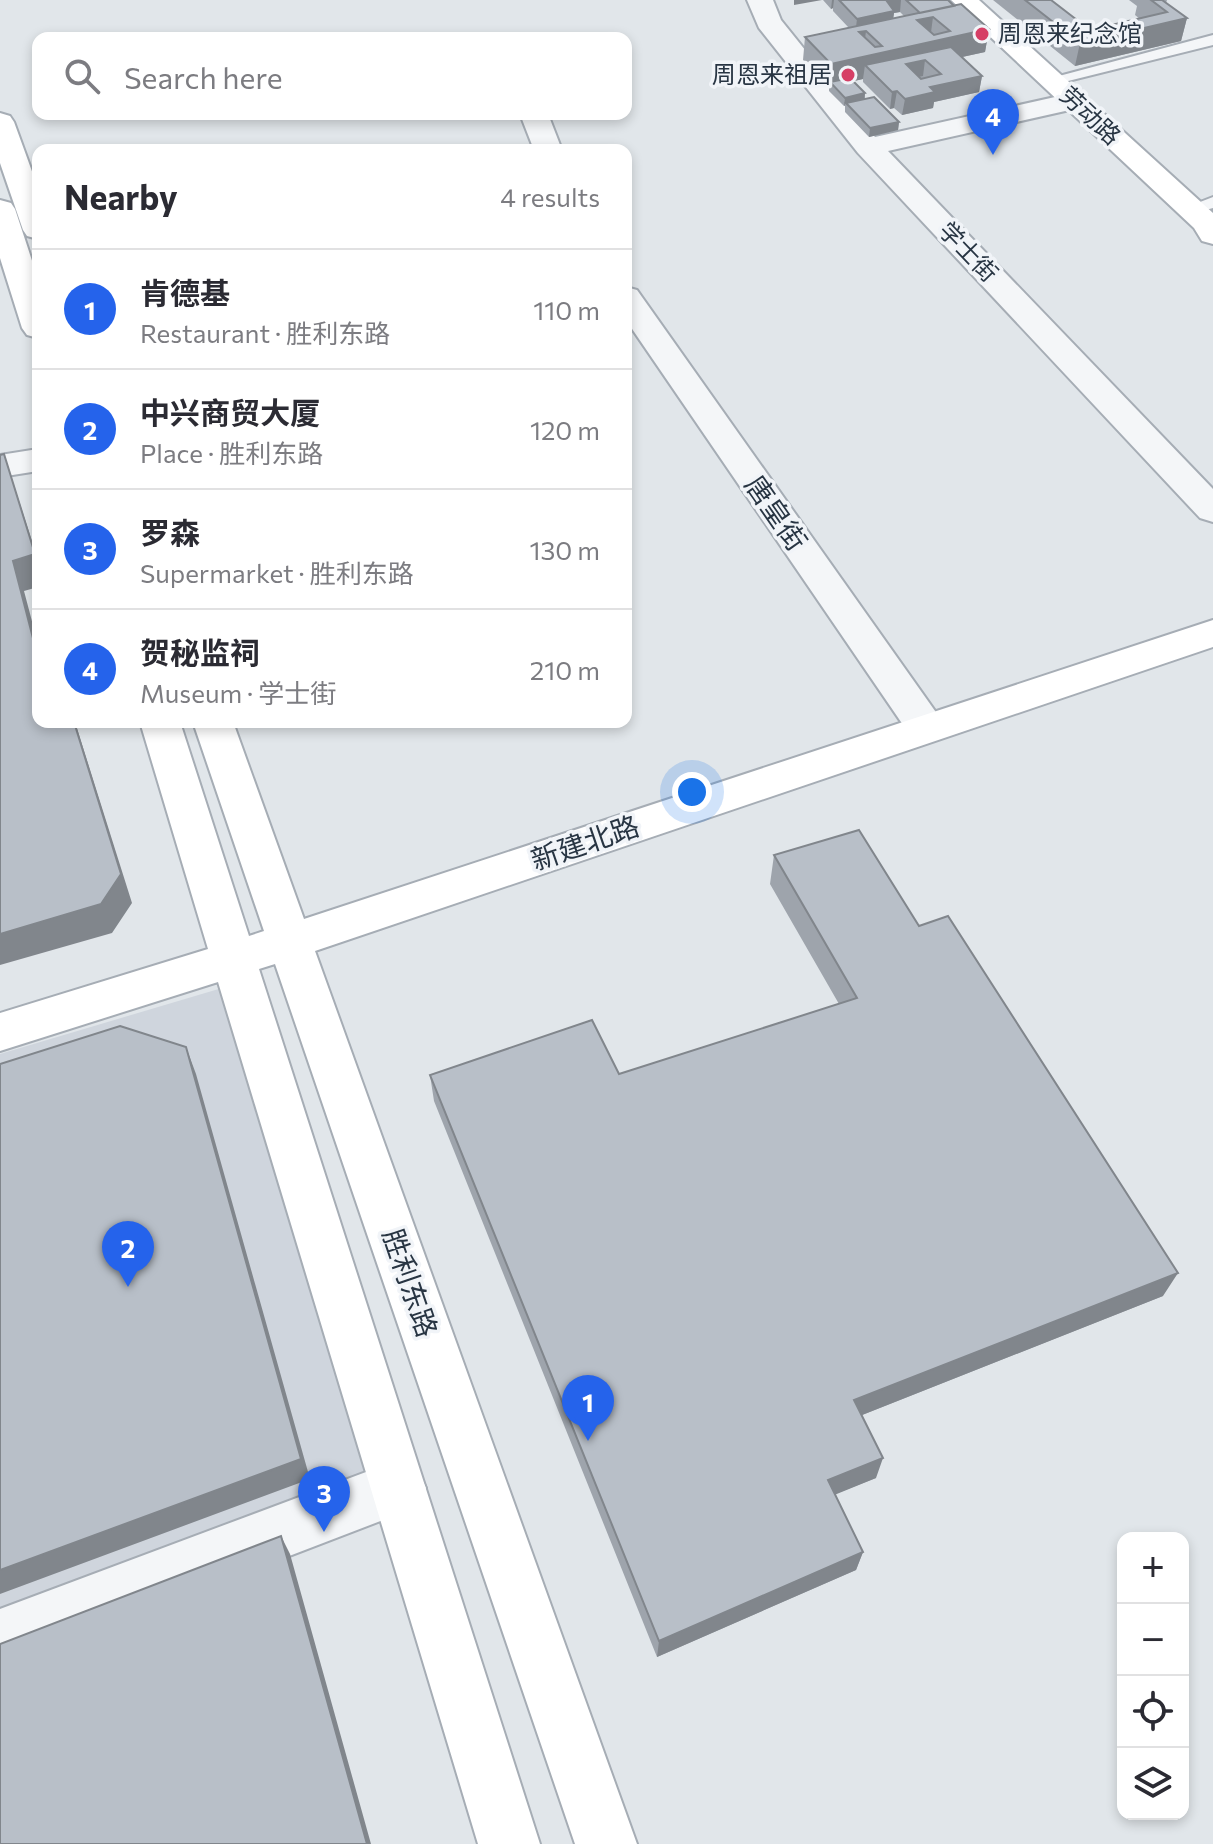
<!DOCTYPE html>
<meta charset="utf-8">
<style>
:root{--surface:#fff;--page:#f2f2f3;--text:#2b2b33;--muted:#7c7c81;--line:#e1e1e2;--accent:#2563eb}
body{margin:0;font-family:Commissioner,"Noto Sans SC",sans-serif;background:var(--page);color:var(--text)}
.controls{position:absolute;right:24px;bottom:24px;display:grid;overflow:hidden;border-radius:16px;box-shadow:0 4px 12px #0003}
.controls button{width:72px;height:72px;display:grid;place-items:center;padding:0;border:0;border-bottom:2px solid var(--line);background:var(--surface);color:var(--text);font:40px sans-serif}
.you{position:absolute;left:692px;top:792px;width:28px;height:28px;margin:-20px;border:6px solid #fff;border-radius:50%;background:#1a73e8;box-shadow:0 0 0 12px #1a73e833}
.badge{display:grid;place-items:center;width:52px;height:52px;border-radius:50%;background:var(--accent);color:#fff;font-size:26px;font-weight:700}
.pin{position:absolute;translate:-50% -66px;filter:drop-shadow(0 2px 4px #0008)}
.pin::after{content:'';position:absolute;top:42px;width:28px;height:24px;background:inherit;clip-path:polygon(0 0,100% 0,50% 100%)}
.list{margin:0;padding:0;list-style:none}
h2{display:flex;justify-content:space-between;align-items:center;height:104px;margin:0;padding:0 32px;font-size:34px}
h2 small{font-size:26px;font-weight:400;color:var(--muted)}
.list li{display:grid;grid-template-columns:52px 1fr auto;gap:24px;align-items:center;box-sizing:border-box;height:120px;padding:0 32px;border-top:2px solid var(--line)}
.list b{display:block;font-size:30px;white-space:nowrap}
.list p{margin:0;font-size:26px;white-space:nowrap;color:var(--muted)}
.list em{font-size:26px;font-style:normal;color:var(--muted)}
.icon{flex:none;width:44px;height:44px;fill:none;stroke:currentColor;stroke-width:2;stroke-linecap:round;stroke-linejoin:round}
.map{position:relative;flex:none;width:1213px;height:1844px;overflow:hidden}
.search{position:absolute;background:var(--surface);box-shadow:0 4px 12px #0003;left:32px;top:32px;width:600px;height:88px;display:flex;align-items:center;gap:20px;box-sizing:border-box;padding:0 28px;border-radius:16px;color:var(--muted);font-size:30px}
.panel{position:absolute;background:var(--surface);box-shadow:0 4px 12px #0003;left:32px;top:144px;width:600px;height:584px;border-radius:16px}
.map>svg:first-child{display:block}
.built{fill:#cfd5dd}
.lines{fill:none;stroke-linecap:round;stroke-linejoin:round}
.lane-casing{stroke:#a6adb5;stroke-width:4}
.street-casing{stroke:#a6adb5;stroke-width:4}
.secondary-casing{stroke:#a6adb5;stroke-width:4}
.lane{fill:#f4f6f8;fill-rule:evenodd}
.street{fill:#f4f6f8;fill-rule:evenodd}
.secondary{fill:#fff;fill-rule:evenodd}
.wall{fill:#9ea4ac;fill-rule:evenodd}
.shaded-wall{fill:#81868c}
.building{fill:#b8bfc8;stroke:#81868c;stroke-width:2;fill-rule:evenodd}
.poi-dot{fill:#d63f66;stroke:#f1f4f8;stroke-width:3}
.labels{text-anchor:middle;stroke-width:7;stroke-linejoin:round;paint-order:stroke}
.far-poi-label{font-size:24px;fill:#283543;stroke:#f1f4f8;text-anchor:start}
.far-street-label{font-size:24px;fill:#283543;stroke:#f1f4f8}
.street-label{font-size:28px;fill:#283543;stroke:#f1f4f8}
</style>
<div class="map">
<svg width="1213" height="1844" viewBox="0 0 1213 1844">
<rect width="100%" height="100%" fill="#e1e6ea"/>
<path class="built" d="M222 988 371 1483 0 1614V1054Z"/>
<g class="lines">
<g class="lane-casing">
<path id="lane" d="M1213 35V45L1052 85 1044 80Z
M1213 197V208L1191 214 1182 209Z"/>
</g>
<g class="street-casing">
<path id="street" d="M747 0H773L781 20 875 137 1073 93 1083 95 1087 101 1083 107 888 151 1213 489V522L1200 518 858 153 759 28Z
M520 114H548L562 150H534Z
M626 287 637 290 940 718 946 728 940 738 926 743 912 738 626 320Z
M38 449V471L0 477V455Z
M398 1460 417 1469 426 1488 417 1507 0 1667V1609Z"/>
</g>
<g class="secondary-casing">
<path id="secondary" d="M951 0H979L1213 213V244L1202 241 1194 228Z
M0 113 10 116 14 122 38 188V239L27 236 23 230 0 163Z
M0 200 11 203 15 209 38 279V338L27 335 22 328 0 258Z
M1213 620V647L315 951 637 1844H575L275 964 259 969 540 1844H478L218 982 0 1051V1013L208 949 140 722H180L249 936 264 931 193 722H233L304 919Z"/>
</g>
<use href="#lane" class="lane"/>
<use href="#street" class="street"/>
<use href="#secondary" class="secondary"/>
</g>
<path class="wall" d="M823 0H948L954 6 989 29 985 52 962 57 982 76 979 92 934 102 933 108 902 115 894 108 890 109 863 82V79L853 81 865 93V99L899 122 898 130 869 137 845 112V106H844L829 91V87L803 60 805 37 849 28 833 11V8L831 9ZM900 12 904 16 893 19 894 13Z
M993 0H1051L1090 30 1140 19 1135 15 1137 6 1129 0H1167L1166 3 1187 18 1181 41 1075 66Z
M774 855 919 926 1163 1296 862 1415 876 1478 835 1494 863 1552 856 1570 657 1657 434 1101 430 1075 619 1074 839 1004 770 884Z"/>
<path class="shaded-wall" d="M794 0H822L794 5Z
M832 0H834L833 8 831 9Z
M839 0H901L900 12 894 13 892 27 866 31 863 54 855 35 857 19Z
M933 17 930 40 917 20Z
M1187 18 1181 41 1075 66 1080 43Z
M989 29 985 52 930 64 925 60 923 76 904 80 865 65 863 79 833 86 830 82 829 87 831 64Z
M982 76 979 92 934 102 933 108 902 115 905 99 930 87Z
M897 91 894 108 890 109 892 92Z
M865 93 864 101 846 103 844 106 845 98Z
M899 122 898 130 869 137 870 128Z
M4 454 38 560V587L24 591 38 644 34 642 13 561Z
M74 722H75L132 903 112 933 0 965V934Z
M186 1047 196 1074 310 1479 0 1594V1570Z
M1178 1273 1163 1296 847 1421 854 1400Z
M883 1458 876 1478 822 1500 828 1480Z
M281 1536 290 1554 371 1844H367Z
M863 1552 856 1570 657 1657 659 1641Z"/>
<path class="building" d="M839 0H886L894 11 857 19Z
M906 0H948L954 6 920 13Z
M1025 0H1051L1090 30 1167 12 1151 0H1162L1187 18 1080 43Z
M961 4 989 29 831 64 805 37ZM933 17 950 31 934 35 917 20ZM866 31 882 46 875 47 859 32Z
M951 47 982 76 930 87 935 92 905 99 897 91 892 92 865 65ZM925 60 941 74 921 79 906 64Z
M850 78 865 93 845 98 830 82Z
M874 97 899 122 870 128 846 103Z
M4 454 35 554 13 561 34 642 38 641V722H74L121 874 101 904 0 934V455Z
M859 830 919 926 948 916 1178 1273 854 1400 883 1458 828 1480 863 1552 659 1641 430 1075 592 1020 619 1074 857 998 774 855Z
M120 1026 186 1047 301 1459 0 1570V1064Z
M281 1536 367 1844H0V1644Z"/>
<g class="poi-dot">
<circle cx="982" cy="34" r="8"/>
<circle cx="848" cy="75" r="8"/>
</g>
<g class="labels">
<g class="far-poi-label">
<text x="998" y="42">周恩来纪念馆</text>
<text x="832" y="83" text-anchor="end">周恩来祖居</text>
</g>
<g class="far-street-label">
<text transform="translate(1090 116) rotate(43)" y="8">劳动路</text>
<text transform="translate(968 252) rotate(46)" y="8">学士街</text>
</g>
<g class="street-label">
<text transform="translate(776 513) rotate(55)" y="10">唐皇街</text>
<text transform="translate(585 843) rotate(-19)" y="10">新建北路</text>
<text transform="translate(410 1283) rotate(71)" y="10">胜利东路</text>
</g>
</g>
</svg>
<div class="controls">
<button>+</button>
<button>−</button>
<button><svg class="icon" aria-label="locate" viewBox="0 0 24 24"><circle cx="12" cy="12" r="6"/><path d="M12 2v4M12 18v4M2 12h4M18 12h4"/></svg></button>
<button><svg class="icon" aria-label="layers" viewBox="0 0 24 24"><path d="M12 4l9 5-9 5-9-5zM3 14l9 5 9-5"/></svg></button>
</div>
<div class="you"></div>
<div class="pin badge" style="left:588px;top:1441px">1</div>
<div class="pin badge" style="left:128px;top:1287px">2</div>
<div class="pin badge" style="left:324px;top:1532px">3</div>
<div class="pin badge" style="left:993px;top:155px">4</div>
<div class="search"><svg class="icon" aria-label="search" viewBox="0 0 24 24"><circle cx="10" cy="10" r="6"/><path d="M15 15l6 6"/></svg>Search here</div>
<section class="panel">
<h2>Nearby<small>4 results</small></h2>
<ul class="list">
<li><span class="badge">1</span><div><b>肯德基</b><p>Restaurant · 胜利东路</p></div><em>110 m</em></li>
<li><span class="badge">2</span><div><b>中兴商贸大厦</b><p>Place · 胜利东路</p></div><em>120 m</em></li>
<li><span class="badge">3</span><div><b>罗森</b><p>Supermarket · 胜利东路</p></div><em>130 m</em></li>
<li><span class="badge">4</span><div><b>贺秘监祠</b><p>Museum · 学士街</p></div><em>210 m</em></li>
</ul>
</section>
</div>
